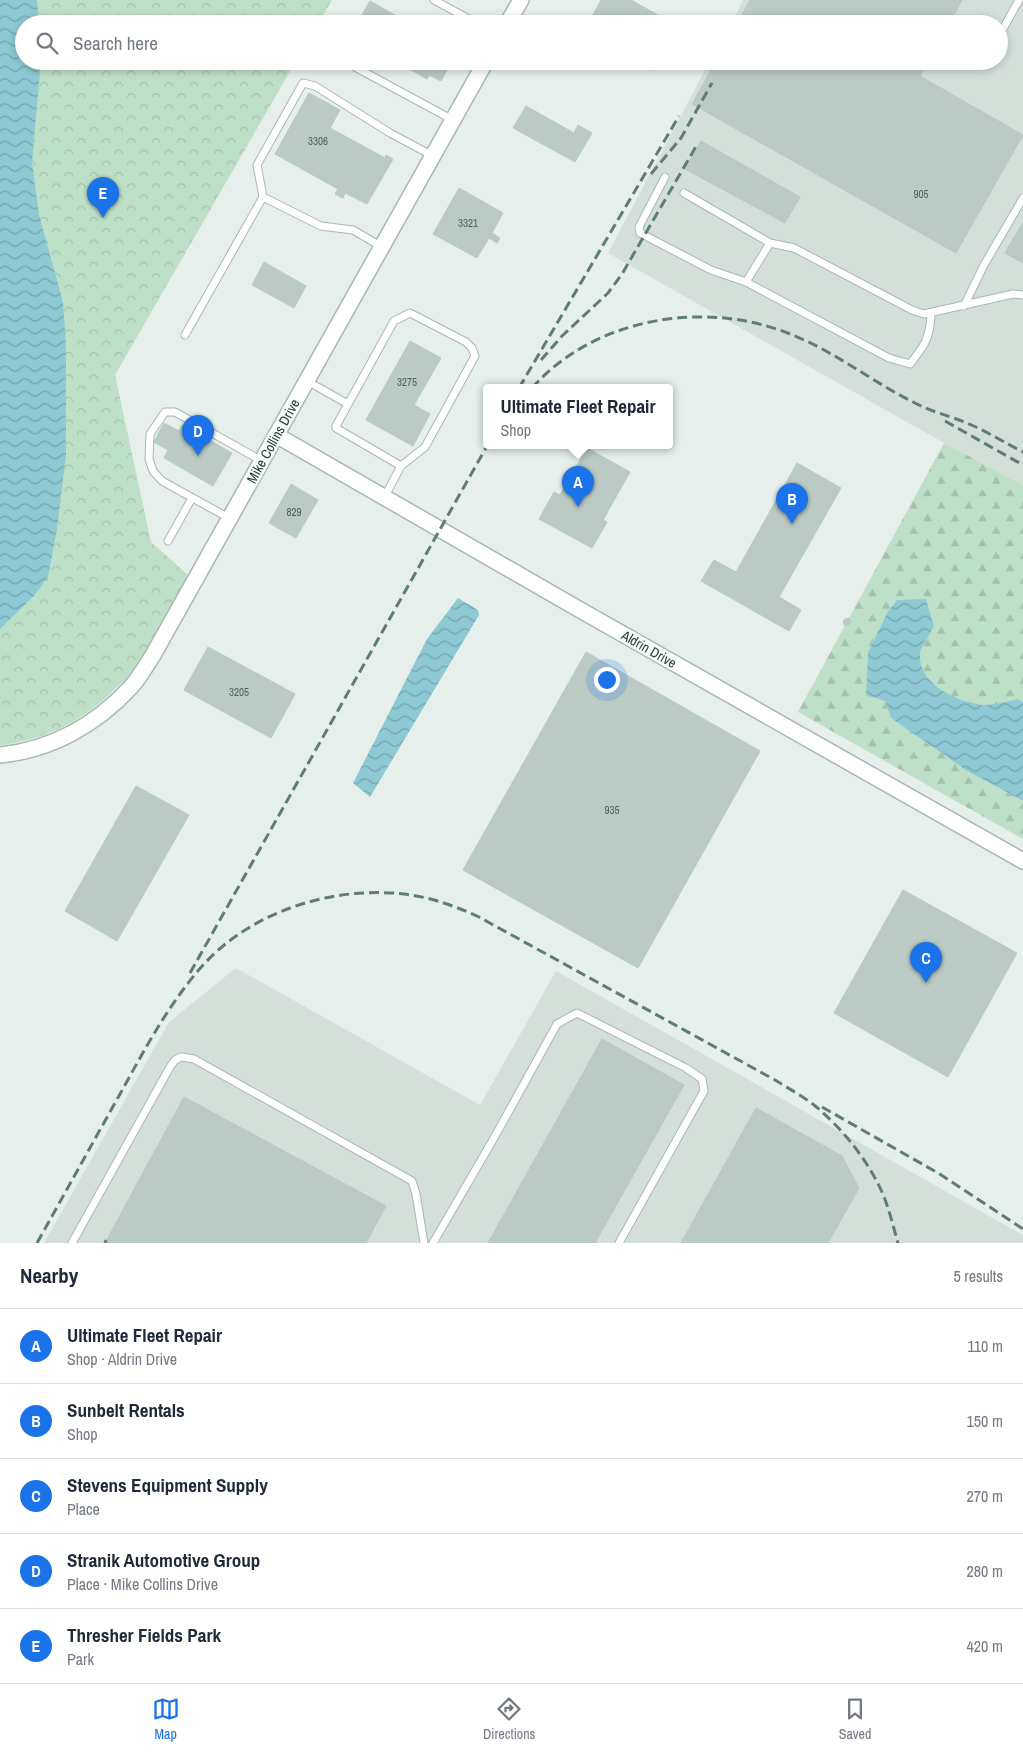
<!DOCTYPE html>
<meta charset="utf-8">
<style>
:root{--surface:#fff;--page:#f2f2f3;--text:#1f2937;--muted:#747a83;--line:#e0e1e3;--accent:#1a73e8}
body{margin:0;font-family:"Archivo Narrow",sans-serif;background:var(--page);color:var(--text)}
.you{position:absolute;left:606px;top:679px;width:18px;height:18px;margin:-12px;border:4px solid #fff;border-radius:50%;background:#1a73e8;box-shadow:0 0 0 8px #1a73e833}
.badge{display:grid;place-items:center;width:32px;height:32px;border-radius:50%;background:var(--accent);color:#fff;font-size:16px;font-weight:700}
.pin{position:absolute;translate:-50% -41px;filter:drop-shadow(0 1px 2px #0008)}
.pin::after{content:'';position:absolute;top:26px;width:18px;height:15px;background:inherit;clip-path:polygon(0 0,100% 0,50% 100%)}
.popup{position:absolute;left:483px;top:384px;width:190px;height:65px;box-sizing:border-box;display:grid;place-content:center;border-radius:5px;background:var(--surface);filter:drop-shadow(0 1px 4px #0005);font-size:16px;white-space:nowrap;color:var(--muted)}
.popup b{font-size:19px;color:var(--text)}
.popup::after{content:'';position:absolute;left:50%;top:100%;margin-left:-10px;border:10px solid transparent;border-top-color:var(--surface)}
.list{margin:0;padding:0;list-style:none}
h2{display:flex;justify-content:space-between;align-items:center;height:65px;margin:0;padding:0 20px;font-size:21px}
h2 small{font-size:16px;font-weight:400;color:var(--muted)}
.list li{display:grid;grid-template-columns:32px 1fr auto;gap:15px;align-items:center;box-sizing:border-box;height:75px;padding:0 20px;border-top:1px solid var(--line)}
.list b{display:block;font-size:19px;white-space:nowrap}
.list p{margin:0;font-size:16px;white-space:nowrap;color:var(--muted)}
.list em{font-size:16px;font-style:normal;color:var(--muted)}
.icon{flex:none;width:28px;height:28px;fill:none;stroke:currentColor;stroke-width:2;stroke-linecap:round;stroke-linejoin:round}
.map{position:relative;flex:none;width:1023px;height:1243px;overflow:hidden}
.search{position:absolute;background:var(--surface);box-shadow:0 2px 8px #0003;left:15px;right:15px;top:15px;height:55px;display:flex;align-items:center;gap:12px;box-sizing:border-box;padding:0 18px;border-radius:28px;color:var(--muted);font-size:19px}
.sheet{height:440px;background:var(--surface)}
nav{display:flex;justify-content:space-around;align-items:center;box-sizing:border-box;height:70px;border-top:1px solid var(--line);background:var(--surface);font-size:14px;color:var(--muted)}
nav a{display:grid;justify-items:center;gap:2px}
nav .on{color:var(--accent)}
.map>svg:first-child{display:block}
.built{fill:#d4dfda}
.forest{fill:url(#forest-firs)}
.park{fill:url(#park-crowns)}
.water{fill:url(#water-waves)}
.building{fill:#bbcac4;stroke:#b8c9c2}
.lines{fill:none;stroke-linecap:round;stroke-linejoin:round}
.service-casing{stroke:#a8b8b2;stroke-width:9}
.tertiary-casing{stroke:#a8b8b2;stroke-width:18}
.service{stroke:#fff;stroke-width:7}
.tertiary{stroke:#fff;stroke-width:15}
.rail{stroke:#5f7d75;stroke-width:3;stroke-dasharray:10 5;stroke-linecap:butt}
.labels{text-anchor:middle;stroke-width:5;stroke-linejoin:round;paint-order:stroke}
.number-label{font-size:11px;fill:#4a645c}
.street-label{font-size:14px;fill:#24423a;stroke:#f7fbf9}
</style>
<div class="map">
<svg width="1023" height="1243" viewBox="0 0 1023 1243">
<defs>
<pattern id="forest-firs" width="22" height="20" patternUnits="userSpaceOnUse" patternTransform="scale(1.25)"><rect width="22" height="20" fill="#bfe0c8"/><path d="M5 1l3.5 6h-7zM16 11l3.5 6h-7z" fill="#a4c1ad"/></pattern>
<pattern id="park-crowns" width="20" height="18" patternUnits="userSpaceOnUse" patternTransform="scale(1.25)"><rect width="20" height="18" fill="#bfe0c8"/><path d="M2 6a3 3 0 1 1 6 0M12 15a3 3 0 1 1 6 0" fill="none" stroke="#a4c1ad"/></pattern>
<pattern id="water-waves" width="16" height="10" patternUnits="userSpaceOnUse" patternTransform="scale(1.25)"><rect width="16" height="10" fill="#8ec9d4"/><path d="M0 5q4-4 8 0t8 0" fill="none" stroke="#74a5ad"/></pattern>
</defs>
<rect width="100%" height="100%" fill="#e6efeb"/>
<path class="built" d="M743 0H1023V485L944 443 608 253 710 61H999V24H731Z
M236 968 480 1105 556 971 1023 1235V1243H44L169 1022Z"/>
<path class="forest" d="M944 443 1023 485V702L1018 699C1008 701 995 706 984 705 959 702 918 685 920 654 921 646 930 634 934 627L887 613 868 652 891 718 967 771 1023 801V839L798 712Z"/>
<path class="park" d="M0 0H332L318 24H24V61H296L115 375 151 542 188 575C171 607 155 641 133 671 129 677 123 682 117 687 85 720 46 740 0 745Z"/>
<path class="water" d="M0 0H37L39 24H24V61H41L32 162 39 215 63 302 66 345V455L57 529 48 577 33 597 0 629Z
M458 598 478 610 479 615 370 797 353 783 427 639Z
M926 599 934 627C930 634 921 646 920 654 918 685 959 702 984 705 995 705 1008 701 1018 699L1023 702V801L967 771 891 718 885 701 866 695 868 652 887 613 897 600Z"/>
<path class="building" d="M601 0H631L674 24H588Z
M750 0H962L949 24H737Z
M370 1 411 24H357Z
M396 61H452L441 81 429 75 427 79Z
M638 61H668L664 68 657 64 654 70Z
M716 61H928L920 76 1023 135 956 253 692 104Z
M309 93 340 110 330 128 385 158 386 155 393 159 367 204 345 193 343 198 335 194 338 189 275 154Z
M526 106 574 133 578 125 592 133 575 162 513 128Z
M701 141 800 197 785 223 685 169Z
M459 188 503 213 492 233 500 238 497 243 489 238 477 258 433 234Z
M1023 222V263L1005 253Z
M264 262 306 286 294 308 252 285Z
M410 341 441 358 414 405 430 414 413 446 366 420Z
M164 423 179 431 182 425 232 453 213 486 164 458 168 450 154 442Z
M587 448 630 472 603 520 607 522 592 548 539 519 554 492 560 495Z
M797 463 841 488 779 597 801 610 789 631 701 581 714 560 736 572Z
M291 484 318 500 296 538 269 523Z
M849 618 851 622 849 625 845 626 843 622 845 619Z
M208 647 295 694 271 738 184 690Z
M586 652 760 751 638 968 463 870Z
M136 786 189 815 117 941 65 911Z
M903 890 1017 953 948 1077 834 1013Z
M602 1039 684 1085 595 1243H488Z
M184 1097 386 1206 366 1243H105Z
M756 1108 842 1156 859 1188 828 1243H681Z"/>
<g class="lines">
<g class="service-casing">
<path id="service" d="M434 0 478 24
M999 36 1019 0
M355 67 453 120
M665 177 639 227 640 233 711 270 746 282 770 243
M684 193 770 243 794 248 912 310 924 314 1013 294 1023 295
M263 197 257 165 303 83 315 86 390 133 433 156
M746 282 889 358 910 364C925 345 930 338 931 314
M964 306 984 265 1023 198
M185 335 263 197 321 226 353 230 382 247
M307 381 348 404
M384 498 401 466 425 447 475 356 472 348 466 342 410 313 394 321 336 426V428L401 466
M229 518 162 481 153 471 149 459 150 434 165 412H175L262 461
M168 541 192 498
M72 1243 170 1067 175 1060 181 1057 194 1059 412 1181 416 1194 424 1243
M433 1243 494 1138 557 1024 577 1013 686 1068 702 1079 704 1091 619 1243"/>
</g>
<g class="tertiary-casing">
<path id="tertiary" d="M507 24 521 0
M276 435 575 607 1023 861
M0 755C51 750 96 725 131 687 139 678 146 666 153 655L486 61"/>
</g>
<use href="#service" class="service"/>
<use href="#tertiary" class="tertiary"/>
<path class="rail" d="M651 174 681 138 712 83
M541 360 562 336 608 293 622 274 698 143
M519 388 679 116
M532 388C594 318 704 299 790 334 834 351 871 381 913 402 931 412 951 416 969 424 988 432 1005 443 1023 452
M945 421 1023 465
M190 973 487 446
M822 1107 938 1173 1023 1229
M37 1243C65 1193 92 1144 120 1094 145 1049 169 1003 204 964 253 911 332 886 404 894 430 897 455 906 479 917L775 1080C788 1088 802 1096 814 1105 842 1128 867 1159 882 1192 889 1208 893 1226 898 1243
M105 1243 106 1240"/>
</g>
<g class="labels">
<g class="number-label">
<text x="318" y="145">3306</text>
<text x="921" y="198">905</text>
<text x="468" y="227">3321</text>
<text x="407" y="386">3275</text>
<text x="294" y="516">829</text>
<text x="239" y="696">3205</text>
<text x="612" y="814">935</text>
</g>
<g class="street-label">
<text transform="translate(273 441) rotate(-61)" y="5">Mike Collins Drive</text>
<text transform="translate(649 649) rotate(30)" y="5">Aldrin Drive</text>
</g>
</g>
</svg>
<div class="you"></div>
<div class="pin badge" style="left:578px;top:507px">A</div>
<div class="popup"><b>Ultimate Fleet Repair</b>Shop</div>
<div class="pin badge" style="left:792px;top:524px">B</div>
<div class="pin badge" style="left:926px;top:983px">C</div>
<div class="pin badge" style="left:198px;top:456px">D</div>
<div class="pin badge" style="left:103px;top:218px">E</div>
<div class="search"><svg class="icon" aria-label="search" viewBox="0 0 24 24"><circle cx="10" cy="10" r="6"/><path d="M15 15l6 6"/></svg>Search here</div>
</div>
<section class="sheet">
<h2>Nearby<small>5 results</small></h2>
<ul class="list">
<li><span class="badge">A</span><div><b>Ultimate Fleet Repair</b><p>Shop · Aldrin Drive</p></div><em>110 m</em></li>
<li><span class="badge">B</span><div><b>Sunbelt Rentals</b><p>Shop</p></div><em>150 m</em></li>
<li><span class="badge">C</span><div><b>Stevens Equipment Supply</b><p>Place</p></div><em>270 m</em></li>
<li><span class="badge">D</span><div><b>Stranik Automotive Group</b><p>Place · Mike Collins Drive</p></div><em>280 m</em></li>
<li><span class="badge">E</span><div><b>Thresher Fields Park</b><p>Park</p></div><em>420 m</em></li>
</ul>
</section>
<nav>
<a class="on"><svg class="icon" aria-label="map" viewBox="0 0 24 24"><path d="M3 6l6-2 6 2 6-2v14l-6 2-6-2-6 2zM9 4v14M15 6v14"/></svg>Map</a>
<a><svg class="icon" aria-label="directions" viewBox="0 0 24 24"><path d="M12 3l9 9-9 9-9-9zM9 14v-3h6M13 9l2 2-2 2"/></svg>Directions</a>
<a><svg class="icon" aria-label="saved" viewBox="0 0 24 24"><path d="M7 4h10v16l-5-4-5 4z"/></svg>Saved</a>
</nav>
